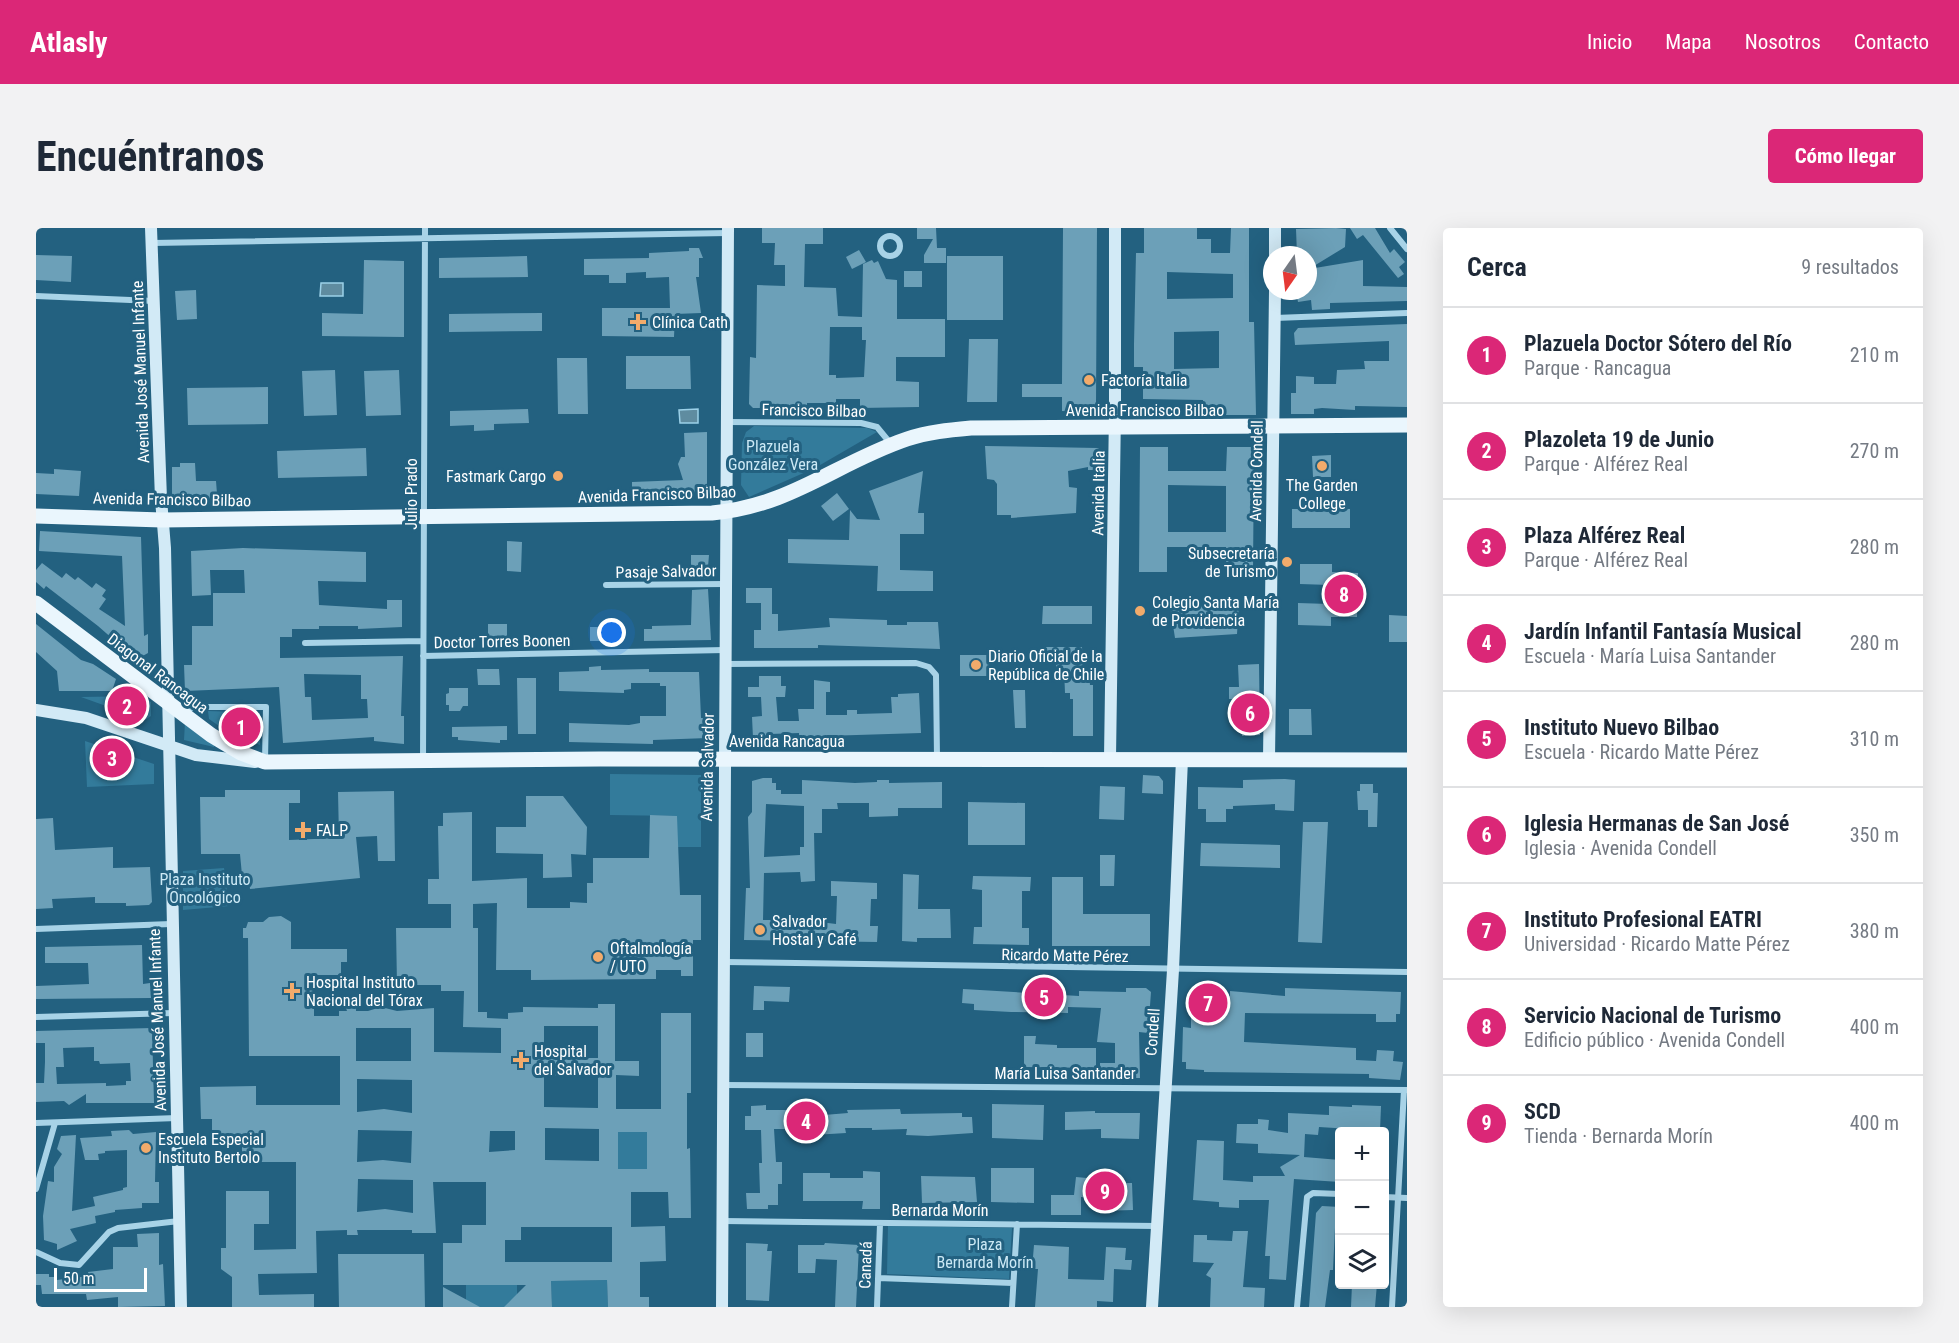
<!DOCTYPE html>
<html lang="es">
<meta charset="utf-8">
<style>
:root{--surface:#fff;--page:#f2f2f3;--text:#1f2937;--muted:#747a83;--line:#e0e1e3;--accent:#db2777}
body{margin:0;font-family:"Roboto Condensed",sans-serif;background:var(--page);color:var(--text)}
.controls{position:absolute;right:18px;bottom:18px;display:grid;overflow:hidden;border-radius:6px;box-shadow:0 6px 24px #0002}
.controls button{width:54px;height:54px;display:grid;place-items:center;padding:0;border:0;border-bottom:2px solid var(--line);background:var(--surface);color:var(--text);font:30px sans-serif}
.compass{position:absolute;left:1227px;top:18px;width:54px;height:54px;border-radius:50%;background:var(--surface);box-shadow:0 6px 24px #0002;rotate:194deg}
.scale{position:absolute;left:18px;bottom:15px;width:93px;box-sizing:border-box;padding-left:6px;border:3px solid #fff;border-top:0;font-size:16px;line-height:21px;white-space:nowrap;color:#fff;-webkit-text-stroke:4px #236180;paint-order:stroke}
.you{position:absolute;left:576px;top:405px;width:21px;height:21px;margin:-15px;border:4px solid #fff;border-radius:50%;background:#1a73e8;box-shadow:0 0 0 9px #1a73e833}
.badge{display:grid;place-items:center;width:39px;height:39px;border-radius:50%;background:var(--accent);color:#fff;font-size:20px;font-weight:700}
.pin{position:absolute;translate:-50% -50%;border:3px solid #fff;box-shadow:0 2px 6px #0006}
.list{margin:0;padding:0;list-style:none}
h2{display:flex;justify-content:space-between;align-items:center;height:78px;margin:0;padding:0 24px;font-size:26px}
h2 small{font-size:20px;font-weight:400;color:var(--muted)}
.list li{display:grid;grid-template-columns:39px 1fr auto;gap:18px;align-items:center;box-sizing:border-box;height:96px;padding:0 24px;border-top:2px solid var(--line)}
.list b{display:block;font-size:22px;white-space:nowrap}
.list p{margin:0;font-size:20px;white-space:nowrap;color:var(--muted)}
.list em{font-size:20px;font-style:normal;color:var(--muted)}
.icon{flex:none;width:33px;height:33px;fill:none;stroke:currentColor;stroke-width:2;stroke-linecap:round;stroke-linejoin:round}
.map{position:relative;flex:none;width:1371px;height:1079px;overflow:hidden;border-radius:6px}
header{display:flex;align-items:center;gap:36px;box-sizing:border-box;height:84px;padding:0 30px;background:var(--accent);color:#fff}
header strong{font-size:28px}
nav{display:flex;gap:33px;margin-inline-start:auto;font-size:21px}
.intro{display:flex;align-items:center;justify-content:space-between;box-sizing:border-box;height:144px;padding:0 36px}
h1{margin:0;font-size:42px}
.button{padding:15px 27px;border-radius:6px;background:var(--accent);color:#fff;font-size:21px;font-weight:700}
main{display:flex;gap:36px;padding:0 36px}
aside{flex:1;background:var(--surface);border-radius:6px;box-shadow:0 6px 24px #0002}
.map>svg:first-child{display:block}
.green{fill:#337b9b}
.water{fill:#5f8ca0;stroke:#9cd1e8;stroke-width:1.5}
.building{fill:#6ca0b8;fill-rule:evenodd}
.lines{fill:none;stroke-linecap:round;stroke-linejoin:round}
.street{stroke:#a8d3e7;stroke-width:6}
.secondary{stroke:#d2eaf6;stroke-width:12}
.primary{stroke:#eaf6fd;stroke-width:15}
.poi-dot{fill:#f2ab6b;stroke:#236180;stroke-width:2}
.labels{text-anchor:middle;stroke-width:6;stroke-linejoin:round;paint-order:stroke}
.poi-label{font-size:16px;fill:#fff;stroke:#236180;text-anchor:start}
.street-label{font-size:16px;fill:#fff;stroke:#236180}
.park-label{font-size:16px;fill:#cce9f5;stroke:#236180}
</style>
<header>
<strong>Atlasly</strong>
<nav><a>Inicio</a><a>Mapa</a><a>Nosotros</a><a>Contacto</a></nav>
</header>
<div class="intro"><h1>Encuéntranos</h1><a class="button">Cómo llegar</a></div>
<main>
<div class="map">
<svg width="1371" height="1079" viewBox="0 0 1371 1079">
<rect width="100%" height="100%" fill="#236180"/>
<path class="green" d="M718 198 831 200 841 204 779 240 713 269 705 257 706 215 710 204Z
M105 468 115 474V488L109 492 45 469Z
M172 483 224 485V517L196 507 173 491Z
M149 494 179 516 178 519 148 512Z
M49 513 118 536V556L51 559Z
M574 546 665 547V619H637L641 613V588L574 587Z
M188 640 193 678 147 682V643Z
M582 904H611L615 941H582Z
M852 998 976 1000 973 1051 851 1046Z
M571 1052 572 1079H516L515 1053Z
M430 1057H481V1071L474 1073 469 1079H439L430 1072Z"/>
<path class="water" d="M285 55H307V68H284Z
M662 181V195H644L643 182Z"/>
<path class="building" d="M726 0H787V16H769L768 59 800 60 802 88 826 89 827 36 836 32 838 35 842 33 850 51 861 52V91H909V129H860V153L883 154V179L824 180V171H800V175H771V180H717L713 176 714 129 720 130 721 57 749 58V37H738L739 15H726ZM794 99H826V112H830L828 149 800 150V147H793Z
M881 0H900L901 20H910V35H888V27L897 11H881Z
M1027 0H1061L1060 178 1054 184 1026 183V169H986V156H1026Z
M1108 0H1161V11H1175V25H1194L1195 0H1213V94H1218L1220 187H1167V172L1107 171V139H1098V116L1100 25H1108ZM1131 44 1197 46V70L1131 71ZM1183 103V140L1138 141V104Z
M1300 0 1310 1 1309 19 1273 41 1327 32V58L1371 59V73L1294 75V81L1276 82 1275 72 1262 74 1260 63H1272V27H1261L1260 1Z
M1314 0H1339L1354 25 1358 21 1369 34 1363 39 1368 46 1362 50 1327 7 1321 11Z
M653 20H663L667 30H663V49H660L665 85 639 86 638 109 566 108V80H634L633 49 610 50V44L590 45V55H573V47H548V31L613 30V25L653 23Z
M823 22 830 34 816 41 810 29Z
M0 27 36 28 35 54 0 52Z
M491 28 492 49 403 50V30Z
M911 28H967V92H911Z
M328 32 368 33V109L286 108V85L327 86Z
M868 43H886V59H868Z
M160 62 161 91 141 92 139 63Z
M506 85V103L413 104V86Z
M1371 96V179L1319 178V182L1286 180 1278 181V186H1255V165H1260V148L1278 149V156H1300L1301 142 1329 141 1328 133H1353V113L1259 117 1258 105 1262 100Z
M933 111H962L961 174H931Z
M590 128H654L655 161H590Z
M521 130H551L552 186H522Z
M299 142 301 187 268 188 266 143Z
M363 142 365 187 330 188 328 143Z
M232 159V196L152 197 151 160Z
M492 181 493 195 458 196V202L438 203V197L414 198V183Z
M671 204V268L596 270V254L647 252 642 236 645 229H649L648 205Z
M949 218 1062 220 1067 224V242H1052V239L1032 243 1033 259 1041 260 1040 285 975 290V287H961V256L958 252 951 251Z
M1104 219H1132V243H1190L1191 219H1218L1217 344 1190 343V319H1131V344H1103ZM1132 257 1190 258V304H1132Z
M330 220 331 248 242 250 241 223Z
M1295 227V249H1277L1276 228Z
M144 235H159L160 253H180L181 266H176V276L141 277 136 272V239H144Z
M18 241 45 243 43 268 0 266V245L18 246Z
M887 243 882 285H888V306H864V342L897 343V363H841L842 338 752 335V311L813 312 814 282 821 291 844 292 833 263Z
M801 265 813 281 797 293 785 278Z
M1256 281H1314V300H1256Z
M4 303 105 309 108 408 112 406V425L96 434 80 422 86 419 62 398 10 358 8 361 0 354V342L6 335 26 350 30 345 39 352 42 349 56 360 60 355 70 362 66 368 70 371 63 381 89 398 86 328 3 323Z
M471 313 486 314 485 344 471 343Z
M207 320 330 324V354L282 353 283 377 351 381V372H366V399L322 401V398H283V401H256V409H244V430L367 428 365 488H368V516L338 513V509L247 515 243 459 149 463 148 437H156V398H177V365H209L208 342H174L175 367 156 368 155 323ZM268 446 325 447V471H331L332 490 276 492 275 469H269Z
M655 327H673L671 351H655Z
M1264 336H1296V344L1322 345 1321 389H1295V398L1262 397V375L1293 376 1294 357 1264 356Z
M710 360H736V386H742V403L794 399 793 390 851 392V397H871V394H902L904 421 782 417V420H718V402H725V375H710Z
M672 361 675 412 608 413V401H616V398L655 397 656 362Z
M1203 374 1201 406 1139 410 1134 378Z
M1007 378H1056V396H1006Z
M1353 387 1371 388V414H1353Z
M0 396 45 432 57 436 80 451 76 463H23L21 443 0 424Z
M452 396H471V414H452Z
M554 399H580L581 413H554Z
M1009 419H1046L1047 447H1053L1054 457H1057V508H1037V471H1034V465H1029L1028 440H1020V433L1009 434Z
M924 427H957V448H924Z
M1223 436 1224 507 1206 508 1205 471H1193V459H1203L1202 437Z
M565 438V442L613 441V444H663L665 490H672V510L617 512V516L533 514V495L593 497 604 495V488H630V458H624V455H595V461L588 462V465L523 463V444L553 443V439Z
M441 441H463L464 457H442Z
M723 448H745V458H750L749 469H740L742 493H763L762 481H778V452L794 454V464H790V487H811V482H821V486L856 485 855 469H862V466L883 465 885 505 789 508V510H763V505L734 506 735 510H717L716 489 726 488 725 469H712V459H723Z
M481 450H500V506H482Z
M413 460H432V478H427L424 483H413V477H410V466L413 465Z
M977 462H989L990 500H979Z
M1253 481H1275L1276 507H1253Z
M471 498V512H464V515L422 512V509H416V499Z
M1107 547 1123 548 1127 553V566L1106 565Z
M727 550H736V555H740V562H745V566H766V552L819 555 841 554V552H853V555L906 554V580H862V588L833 589V575H801L802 581H786V605H778L779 653 765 654 764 644 728 645 727 692H739V696L776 693 800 696 801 668H795V653L841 655V671H835L834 698H842L841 714 708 712 710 660H714L712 589 716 584V553ZM730 576 768 578V619H764V627L728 629Z
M1249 551 1259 552 1258 583 1239 582V576L1197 578V581H1190V594H1170V581H1162V559L1207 560V552Z
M1324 556H1337V565H1342L1341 599H1332V582H1322L1321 563H1324Z
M1064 558 1089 559 1088 592 1063 591Z
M189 562H264V575H253V612L303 610 302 564 358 563 359 633H342L341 608 320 609 324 650 214 661 212 647H206L204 626H165L164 569H189Z
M490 568H527L551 599 550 627 535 626 536 649 507 650V626L460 625V599H490Z
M932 574 989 575V617H932Z
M436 584V653L491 650V680H534V674L551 675V655H557V630H613L614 587 641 588 644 667H665V712H657V748H645V742H620V751L495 752V742H460L461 675 437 676V700H442V784H451V790L472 791V785L487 784V779L562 780V776H579V833H603V848L580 847V881H625V785H655V865H651V921L654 920 655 990H633L632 964H595V999L629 998 630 1033 604 1034V1069H613V1079H572L571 1052 515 1053 516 1079H468L490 1057H407V1015H426V997H450V954H397L400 1005H376V1002H321L322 1007H311V1002L280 1003 281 1045 222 1046 223 1067 278 1066V1079H196V1049L185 1041V1020H190V963H233V996H218V1022L260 1021V934H206V915L176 916V891H165L164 859 220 858V877H304V828H213L212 710H207V700H210L212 694H227L233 689 245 688 255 694V721H311V734H305V747H278V788H303V783H311L310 780H320V783H332L345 779 361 783 398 780V824L465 825V800L427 799 428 763H405V757H361L360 700H415V676H392V651H403L402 598H407V585ZM508 798H562V830H508ZM320 800H375V833H320ZM508 847 562 848V880L508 879ZM321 851 376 852V885L348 881 321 884ZM509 900 563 901V933L509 932ZM322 902 376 903 375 935 347 932 321 934ZM454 903H479V922L453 924ZM582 904H611V941H582ZM322 951 377 952V985L349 981 321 984ZM485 999H576V1034H469V1012H485Z
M17 590 19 622 77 619V640L114 639 116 674 113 677 90 678V675H59V669L16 671 17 680 0 681V591Z
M1267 594H1292L1286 715 1262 714Z
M1165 615 1244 617V640L1164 638Z
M1064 627H1079L1078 658H1064Z
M867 646 883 647 882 681H914L915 710H881V714L866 713Z
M937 648 995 649 994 663H986V700H993V717L937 716 938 699H946V662L936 661Z
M1016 649H1047V686H1114V718H1016Z
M106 717 107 756 114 755 115 770 0 771V758L53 756 52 735H9V719Z
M718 758 754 759 753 774 728 773V782H717Z
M1090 760H1110L1115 764 1112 805 1103 804 1104 850H1075V845H1064V835H1079V815L1061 814 1065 780 1032 779V785L975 784 938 782V776L926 775 927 761 1043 768V763L1090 764Z
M1249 760 1365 764 1364 786H1360V794H1340V786L1209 785 1208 814 1320 820V832L1340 833 1341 822 1358 823 1357 833 1367 834 1364 852 1333 850V846L1168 844V842L1150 841V834H1146L1147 799 1155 800V768H1194V763L1249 768Z
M116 800 118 875H50V866L33 877 28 873 0 874V855H8L9 834V815H0V803ZM58 819V833H63L64 836 94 835 95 853H90V857L70 858V855L21 856 20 839H28L27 820Z
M710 805H727V829H710Z
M988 808H1000L999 816 1021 817V820H1060V840L990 839 988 835Z
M956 876 1008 877 1007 912 956 910Z
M730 877V882H752V890L812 885 811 882 864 881 865 886 926 885V889H936L937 905 892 908 870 907 871 901 836 902V900H809L810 905 761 908 760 901H738L740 934H746V956H742V977H732V981H711L710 965H724L723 935H726L725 902H709V888H715V878Z
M1316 877 1345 878 1344 903H1315V901L1283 899 1282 907 1269 906 1268 929 1304 932V954L1258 951 1250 1052 1233 1051 1234 1028H1229L1233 972H1203V980L1183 979V974L1157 972 1161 912 1188 913 1187 952 1217 954V948H1249L1244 939 1264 927 1222 925V916L1200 915 1201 896H1222V891L1233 892 1232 902 1252 905V885L1293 887V878L1316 879Z
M1059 883V885H1104L1103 911 1065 910V901L1029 902V884Z
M93 902 97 906 120 904 119 954H123V975H106V980L79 982V984L59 988 60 995 34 1001 41 1013 21 1022V1016L8 1012 7 988 12 953 18 954V939L26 926 21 921 25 908 40 907 36 983 59 978 57 969 87 962V960L91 959V922L69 923V925L62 926 63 932H49L44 910 76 908 75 903Z
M955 940H998V975L955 974Z
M827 943 844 944V981H826L827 973H767V945H794V950H827Z
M885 948 939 949 941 974 886 975Z
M1040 949 1051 950 1050 956 1096 955 1097 982 1065 983 1064 971 1045 969V987H1015V967H1038Z
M1286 978 1304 979V1000H1299L1297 1042H1294L1289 1079H1273L1280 985Z
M1197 1003H1212L1207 1059 1229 1060 1228 1079H1174L1175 1050 1170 1047 1178 1035 1157 1034 1158 1007H1171V1012L1196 1013Z
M123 1005V1037L127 1036 129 1078 82 1079V1069L51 1072 50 1066H6L5 1057H0V1046H13V1049H21V1052L53 1048 52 1044 77 1041V1019H102L101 1006Z
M710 1015 732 1016 731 1023H736L733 1073 710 1072Z
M789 1015 823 1017 820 1079H799L801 1032 780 1031 779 1045H762V1017H788Z
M998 1017 1033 1019 1032 1051 1068 1052 1070 1019 1090 1020 1089 1032H1096L1095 1042 1078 1041 1077 1074 1061 1073V1079H999L1002 1041H996Z
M302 1026H388L389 1079H303Z
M1316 1056H1341L1339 1079H1315Z
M407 1059 444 1079H407Z"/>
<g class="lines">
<path class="street" d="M1354 0 1371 21
M844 18a10 10 0 1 1 20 0a10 10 0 1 1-20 0Z
M116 15 692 5
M0 68 118 73
M1239 90 1371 85
M691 194 825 195 841 199 855 216
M570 357 689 356
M269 415 387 413
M387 428 689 422
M689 436 880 435 893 439 900 447 901 530
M147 484 158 479H230L229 533
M387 533 389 0
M0 701 135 696
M688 734 1371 744
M0 789 138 785
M687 857 1371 862
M0 895 141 890
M0 961 19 895
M1348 969 1371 970
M687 993 1121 998
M0 1024 24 1035 43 1037 73 1004 82 1000 143 993
M842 1050 977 1055
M841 1079 844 996
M976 1079 981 996
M1261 1079 1271 969 1277 965 1304 966
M1356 1079 1368 862"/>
<path class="secondary" d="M115 0 125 271 129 320 145 1079
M1239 27V0
M0 482 50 490 160 527 219 534
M1074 530 1079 183V0
M1233 531 1239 63
M686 1079 692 0
M1116 1079 1137 742 1146 531"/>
<path class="primary" d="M0 288 126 292 676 285C755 278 800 235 871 211 892 204 913 202 935 200L1371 197
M0 375 175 507 205 525 229 534 564 531 1371 532"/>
</g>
<g class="poi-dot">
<path d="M599 85h6v6h6v6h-6v6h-6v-6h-6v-6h6z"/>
<circle cx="1053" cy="152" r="6"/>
<circle cx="1286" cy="238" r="6"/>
<circle cx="522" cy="248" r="6"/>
<circle cx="1251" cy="334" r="6"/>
<circle cx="1104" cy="383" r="6"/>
<circle cx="940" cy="437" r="6"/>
<path d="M264 593h6v6h6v6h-6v6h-6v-6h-6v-6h6z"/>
<circle cx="724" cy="702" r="6"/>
<circle cx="562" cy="729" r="6"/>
<path d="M253 754h6v6h6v6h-6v6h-6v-6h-6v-6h6z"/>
<path d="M482 823h6v6h6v6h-6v6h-6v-6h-6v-6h6z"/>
<circle cx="110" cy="920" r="6"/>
</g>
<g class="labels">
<g class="poi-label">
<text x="616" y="100">Clínica Cath</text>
<text x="1065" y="158">Factoría Italia</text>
<text x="510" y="254" text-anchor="end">Fastmark Cargo</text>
<text x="1286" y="263" text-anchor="middle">The Garden<tspan x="1286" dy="18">College</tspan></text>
<text x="1239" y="331" text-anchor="end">Subsecretaría<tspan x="1239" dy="18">de Turismo</tspan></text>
<text x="1116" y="380">Colegio Santa María<tspan x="1116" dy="18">de Providencia</tspan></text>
<text x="952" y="434">Diario Oficial de la<tspan x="952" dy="18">República de Chile</tspan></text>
<text x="280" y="608">FALP</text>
<text x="736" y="699">Salvador<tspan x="736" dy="18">Hostal y Café</tspan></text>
<text x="574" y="726">Oftalmología<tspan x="574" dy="18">/ UTO</tspan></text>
<text x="270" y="760">Hospital Instituto<tspan x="270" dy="18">Nacional del Tórax</tspan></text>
<text x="498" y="829">Hospital<tspan x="498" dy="18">del Salvador</tspan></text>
<text x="122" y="917">Escuela Especial<tspan x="122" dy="18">Instituto Bertolo</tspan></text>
</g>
<g class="street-label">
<text transform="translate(104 144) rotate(-92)" y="6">Avenida José Manuel Infante</text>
<text transform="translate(778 182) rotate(1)" y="6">Francisco Bilbao</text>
<text x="1109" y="188">Avenida Francisco Bilbao</text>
<text transform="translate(1220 243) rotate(-89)" y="6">Avenida Condell</text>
<text transform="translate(1062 265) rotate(-89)" y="6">Avenida Italia</text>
<text transform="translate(375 266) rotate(-90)" y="6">Julio Prado</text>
<text transform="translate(621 266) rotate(-2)" y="6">Avenida Francisco Bilbao</text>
<text transform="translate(136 271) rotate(1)" y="6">Avenida Francisco Bilbao</text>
<text transform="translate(630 343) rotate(-1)" y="6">Pasaje Salvador</text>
<text transform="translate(466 413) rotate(-1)" y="6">Doctor Torres Boonen</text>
<text transform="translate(122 445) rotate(37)" y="6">Diagonal Rancagua</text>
<text x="751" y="519">Avenida Rancagua</text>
<text transform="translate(671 539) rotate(-89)" y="6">Avenida Salvador</text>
<text transform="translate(1029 727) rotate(1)" y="6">Ricardo Matte Pérez</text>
<text transform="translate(121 792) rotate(-92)" y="6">Avenida José Manuel Infante</text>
<text transform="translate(1116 804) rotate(-86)" y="6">Condell</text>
<text x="1029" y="851">María Luisa Santander</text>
<text x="904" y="988">Bernarda Morín</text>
<text transform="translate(829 1037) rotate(-88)" y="6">Canadá</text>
</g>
<g class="park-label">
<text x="737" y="224">Plazuela<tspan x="737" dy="18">González Vera</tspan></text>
<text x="169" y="657">Plaza Instituto<tspan x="169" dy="18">Oncológico</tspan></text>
<text x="949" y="1022">Plaza<tspan x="949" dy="18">Bernarda Morín</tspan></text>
</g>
</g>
</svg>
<div class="controls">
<button>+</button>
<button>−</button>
<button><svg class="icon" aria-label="layers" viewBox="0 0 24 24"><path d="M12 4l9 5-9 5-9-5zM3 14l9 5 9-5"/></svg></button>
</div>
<svg class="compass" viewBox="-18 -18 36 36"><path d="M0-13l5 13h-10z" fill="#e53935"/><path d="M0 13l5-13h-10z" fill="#747a83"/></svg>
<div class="scale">50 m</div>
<div class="you"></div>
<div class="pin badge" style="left:205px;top:499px">1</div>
<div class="pin badge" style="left:91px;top:478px">2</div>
<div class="pin badge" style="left:76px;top:530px">3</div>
<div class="pin badge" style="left:770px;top:893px">4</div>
<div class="pin badge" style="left:1008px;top:769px">5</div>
<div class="pin badge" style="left:1214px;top:485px">6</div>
<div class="pin badge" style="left:1172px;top:775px">7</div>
<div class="pin badge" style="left:1308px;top:366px">8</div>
<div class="pin badge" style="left:1069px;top:963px">9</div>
</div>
<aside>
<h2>Cerca<small>9 resultados</small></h2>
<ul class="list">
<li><span class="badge">1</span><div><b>Plazuela Doctor Sótero del Río</b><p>Parque · Rancagua</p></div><em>210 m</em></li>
<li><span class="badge">2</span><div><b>Plazoleta 19 de Junio</b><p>Parque · Alférez Real</p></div><em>270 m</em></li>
<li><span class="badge">3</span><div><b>Plaza Alférez Real</b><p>Parque · Alférez Real</p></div><em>280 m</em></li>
<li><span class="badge">4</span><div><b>Jardín Infantil Fantasía Musical</b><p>Escuela · María Luisa Santander</p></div><em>280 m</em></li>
<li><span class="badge">5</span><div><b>Instituto Nuevo Bilbao</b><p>Escuela · Ricardo Matte Pérez</p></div><em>310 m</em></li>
<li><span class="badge">6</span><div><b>Iglesia Hermanas de San José</b><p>Iglesia · Avenida Condell</p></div><em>350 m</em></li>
<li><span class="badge">7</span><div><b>Instituto Profesional EATRI</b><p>Universidad · Ricardo Matte Pérez</p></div><em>380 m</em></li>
<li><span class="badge">8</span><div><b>Servicio Nacional de Turismo</b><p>Edificio público · Avenida Condell</p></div><em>400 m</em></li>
<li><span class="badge">9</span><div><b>SCD</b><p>Tienda · Bernarda Morín</p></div><em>400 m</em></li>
</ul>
</aside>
</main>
